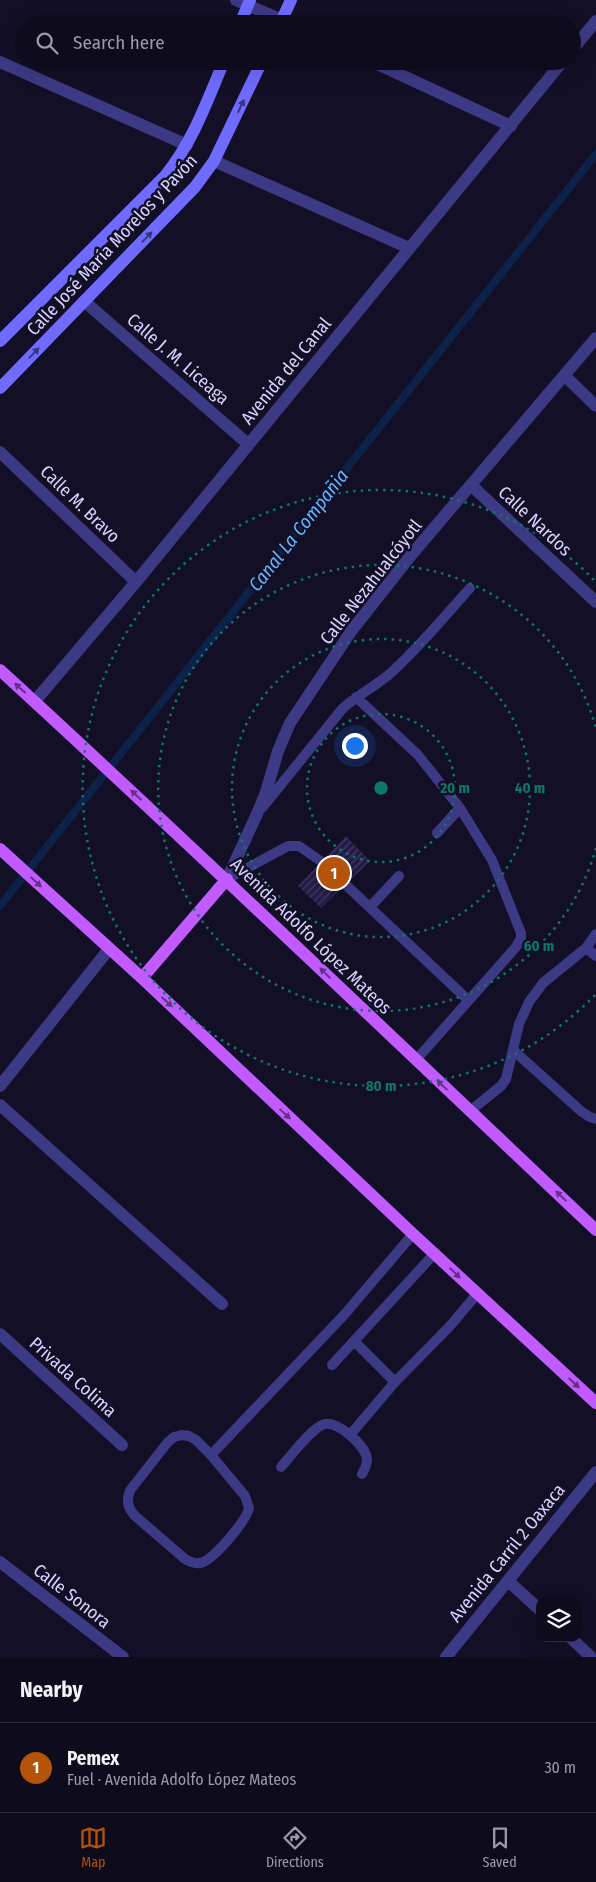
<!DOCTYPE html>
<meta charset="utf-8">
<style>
:root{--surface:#0e0b1c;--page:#1c1929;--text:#f1f3f6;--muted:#9b9ba3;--line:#2e2b3b;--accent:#b45309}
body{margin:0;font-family:"Fira Sans Condensed",sans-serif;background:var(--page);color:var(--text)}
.controls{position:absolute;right:15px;bottom:15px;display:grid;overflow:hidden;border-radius:10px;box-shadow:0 5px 20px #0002}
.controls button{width:45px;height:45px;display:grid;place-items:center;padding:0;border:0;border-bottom:1px solid var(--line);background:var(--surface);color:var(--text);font:25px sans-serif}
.you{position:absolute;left:354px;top:745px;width:18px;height:18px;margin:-12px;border:4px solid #fff;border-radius:50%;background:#1a73e8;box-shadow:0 0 0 8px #1a73e833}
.badge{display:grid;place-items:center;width:32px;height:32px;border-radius:50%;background:var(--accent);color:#fff;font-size:16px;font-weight:700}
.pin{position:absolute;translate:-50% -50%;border:2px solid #fff;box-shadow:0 1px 5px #0006}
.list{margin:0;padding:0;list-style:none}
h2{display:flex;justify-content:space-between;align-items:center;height:65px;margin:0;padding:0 20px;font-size:21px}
h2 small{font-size:16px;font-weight:400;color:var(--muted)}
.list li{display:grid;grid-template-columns:32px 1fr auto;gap:15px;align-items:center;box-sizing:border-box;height:90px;padding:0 20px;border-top:1px solid var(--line)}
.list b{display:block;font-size:19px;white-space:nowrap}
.list p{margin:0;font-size:16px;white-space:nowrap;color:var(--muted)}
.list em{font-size:16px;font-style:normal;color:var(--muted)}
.icon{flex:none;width:28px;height:28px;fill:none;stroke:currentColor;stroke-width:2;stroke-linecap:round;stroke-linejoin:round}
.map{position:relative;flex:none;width:596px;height:1657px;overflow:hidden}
.search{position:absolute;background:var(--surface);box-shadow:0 5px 20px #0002;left:15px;right:15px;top:15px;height:55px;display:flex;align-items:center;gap:12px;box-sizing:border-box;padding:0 18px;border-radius:28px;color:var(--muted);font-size:19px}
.sheet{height:155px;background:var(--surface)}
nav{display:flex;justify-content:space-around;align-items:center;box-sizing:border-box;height:70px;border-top:1px solid var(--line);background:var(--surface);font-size:14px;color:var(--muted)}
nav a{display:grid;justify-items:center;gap:2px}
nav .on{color:var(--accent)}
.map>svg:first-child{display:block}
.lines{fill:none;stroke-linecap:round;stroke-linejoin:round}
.stream{stroke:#0c2248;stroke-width:8}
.building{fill:url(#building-hatch)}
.lane{stroke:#3d3a85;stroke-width:10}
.street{stroke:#3d3a85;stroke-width:12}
.secondary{stroke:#6f6bff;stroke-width:12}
.primary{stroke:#c25bff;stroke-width:12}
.oneway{fill:#38347d}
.oneway2{fill:#623188}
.ring{fill:none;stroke:#0f766e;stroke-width:2.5;stroke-dasharray:2.5 5}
.labels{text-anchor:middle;stroke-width:5;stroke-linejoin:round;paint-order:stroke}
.street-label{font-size:18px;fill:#d9d4ff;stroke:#130f26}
.water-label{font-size:19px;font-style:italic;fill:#62b6ff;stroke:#130f26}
.centre{fill:#0f766e;stroke:#130f26;stroke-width:2.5}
.ring-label{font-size:15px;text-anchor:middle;font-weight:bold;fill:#0f766e;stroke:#130f26;stroke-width:5;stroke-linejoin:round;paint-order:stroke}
</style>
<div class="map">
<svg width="596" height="1657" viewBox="0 0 596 1657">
<defs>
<pattern id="building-hatch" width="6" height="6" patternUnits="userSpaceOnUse" patternTransform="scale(1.25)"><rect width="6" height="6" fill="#241b47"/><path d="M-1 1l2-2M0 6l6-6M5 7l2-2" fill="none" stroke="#433b63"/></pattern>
</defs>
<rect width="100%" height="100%" fill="#130f26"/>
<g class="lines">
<path class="stream" d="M0 906 596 154"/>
</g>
<path class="building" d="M346 836 370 861 321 908 298 886Z"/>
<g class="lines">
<path class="lane" d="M356 697 418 755 460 808 492 860 521 933V938L516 947 416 1060
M262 808 343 708C359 694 378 685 393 671 421 645 445 616 470 588
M437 833 460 808
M227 879 288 846H299L322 862
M346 885 468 1000
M370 907 399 876
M586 948 596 956
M513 1050 582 1112 590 1117 596 1119
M470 1111 501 1086 506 1079 519 1024 529 1002 543 983 586 948 596 934
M354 1341 395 1382
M332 1365 435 1253
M182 1435 189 1436 196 1440 211 1455 245 1496 249 1508C246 1521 213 1561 200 1563 194 1564 190 1562 185 1559L134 1515C127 1506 126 1499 131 1489L168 1442 174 1437Z
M350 1435 395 1382 450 1326 477 1294
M211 1455 344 1315 413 1234
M281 1467C290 1457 313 1426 325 1424 339 1422 366 1446 367 1459 367 1465 365 1469 362 1474"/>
<path class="street" d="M236 0 291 24
M572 50 596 21
M371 61 511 126
M0 62 187 145
M214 161 409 248
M84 301 248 444
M565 376 596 406
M0 452 136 582
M472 486 596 602
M35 701 136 582 563 61
M227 879 257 814 266 792 278 751 290 723 352 630 412 554 596 338
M0 1086 109 949
M0 1105 222 1304
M0 1334 122 1445
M0 1562 123 1657
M508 1581 540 1610
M571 1638 591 1657
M446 1657 596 1472"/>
<path class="secondary" d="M240 24 250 0
M280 24 291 0
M0 341 165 176C193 142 207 101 224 61
M0 388 195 187 214 161 262 61"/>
<path class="primary" d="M0 670C201 854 398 1043 596 1230
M0 849 142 978 413 1234 596 1403
M142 978 227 879"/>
</g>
<defs><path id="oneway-solid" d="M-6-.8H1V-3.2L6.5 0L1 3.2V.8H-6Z" transform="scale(1.25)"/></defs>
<g class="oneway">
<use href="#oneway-solid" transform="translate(241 106) rotate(-65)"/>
<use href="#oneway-solid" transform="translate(147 237) rotate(-46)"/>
<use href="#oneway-solid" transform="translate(34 353) rotate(-46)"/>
</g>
<g class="oneway2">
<use href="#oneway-solid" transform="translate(20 688) rotate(-138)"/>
<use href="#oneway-solid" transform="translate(136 795) rotate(-137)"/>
<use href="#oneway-solid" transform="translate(36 882) rotate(43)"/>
<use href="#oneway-solid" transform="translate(325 973) rotate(-136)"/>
<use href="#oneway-solid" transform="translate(167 1002) rotate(43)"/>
<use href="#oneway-solid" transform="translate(442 1085) rotate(-137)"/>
<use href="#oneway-solid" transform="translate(285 1114) rotate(43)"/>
<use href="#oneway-solid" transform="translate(561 1196) rotate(-137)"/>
<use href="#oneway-solid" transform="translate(455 1273) rotate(44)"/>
<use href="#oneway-solid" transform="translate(574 1383) rotate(43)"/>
</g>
<g class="ring">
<circle cx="381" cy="788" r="74"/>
<circle cx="381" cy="788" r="149"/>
<path d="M596 848A223 223 0 1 1 596 728"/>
<path d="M595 995A298 298 0 1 1 595 581"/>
</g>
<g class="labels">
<g class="street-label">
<text transform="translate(112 245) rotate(-47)" y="6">Calle José María Morelos y Pavón</text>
<text transform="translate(178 359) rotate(41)" y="6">Calle J. M. Liceaga</text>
<text transform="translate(286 371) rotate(-51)" y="6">Avenida del Canal</text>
<text transform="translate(80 504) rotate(44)" y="6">Calle M. Bravo</text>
<text transform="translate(535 521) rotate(43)" y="6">Calle Nardos</text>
<text transform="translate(371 582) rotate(-52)" y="6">Calle Nezahualcóyotl</text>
<text transform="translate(311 936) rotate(44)" y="6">Avenida Adolfo López Mateos</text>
<text transform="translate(73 1377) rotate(42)" y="6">Privada Colima</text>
<text transform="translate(507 1553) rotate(-51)" y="6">Avenida Carril 2 Oaxaca</text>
<text transform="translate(72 1596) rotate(38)" y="6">Calle Sonora</text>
</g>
<g class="water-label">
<text transform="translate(298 530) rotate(-52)" y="7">Canal La Compañia</text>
</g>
</g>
<circle cx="381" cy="788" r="8" class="centre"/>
<g class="ring-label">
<text x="455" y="793">20 m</text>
<text x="530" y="793">40 m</text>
<text x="539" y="951">60 m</text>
<text x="381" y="1091">80 m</text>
</g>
</svg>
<div class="controls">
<button><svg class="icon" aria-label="layers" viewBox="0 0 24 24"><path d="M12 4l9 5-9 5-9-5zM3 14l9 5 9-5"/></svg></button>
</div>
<div class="you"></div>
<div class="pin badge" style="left:334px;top:873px">1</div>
<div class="search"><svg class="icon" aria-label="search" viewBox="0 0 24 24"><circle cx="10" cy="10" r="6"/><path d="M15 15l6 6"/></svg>Search here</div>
</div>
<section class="sheet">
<h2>Nearby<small></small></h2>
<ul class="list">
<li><span class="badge">1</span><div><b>Pemex</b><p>Fuel · Avenida Adolfo López Mateos</p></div><em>30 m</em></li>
</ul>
</section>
<nav>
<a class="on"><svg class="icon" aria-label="map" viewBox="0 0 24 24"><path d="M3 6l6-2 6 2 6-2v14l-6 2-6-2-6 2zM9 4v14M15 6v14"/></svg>Map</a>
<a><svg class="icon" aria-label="directions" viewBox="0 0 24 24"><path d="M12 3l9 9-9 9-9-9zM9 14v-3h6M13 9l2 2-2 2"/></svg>Directions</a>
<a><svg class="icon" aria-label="saved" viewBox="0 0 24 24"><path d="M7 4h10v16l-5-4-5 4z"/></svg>Saved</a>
</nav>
